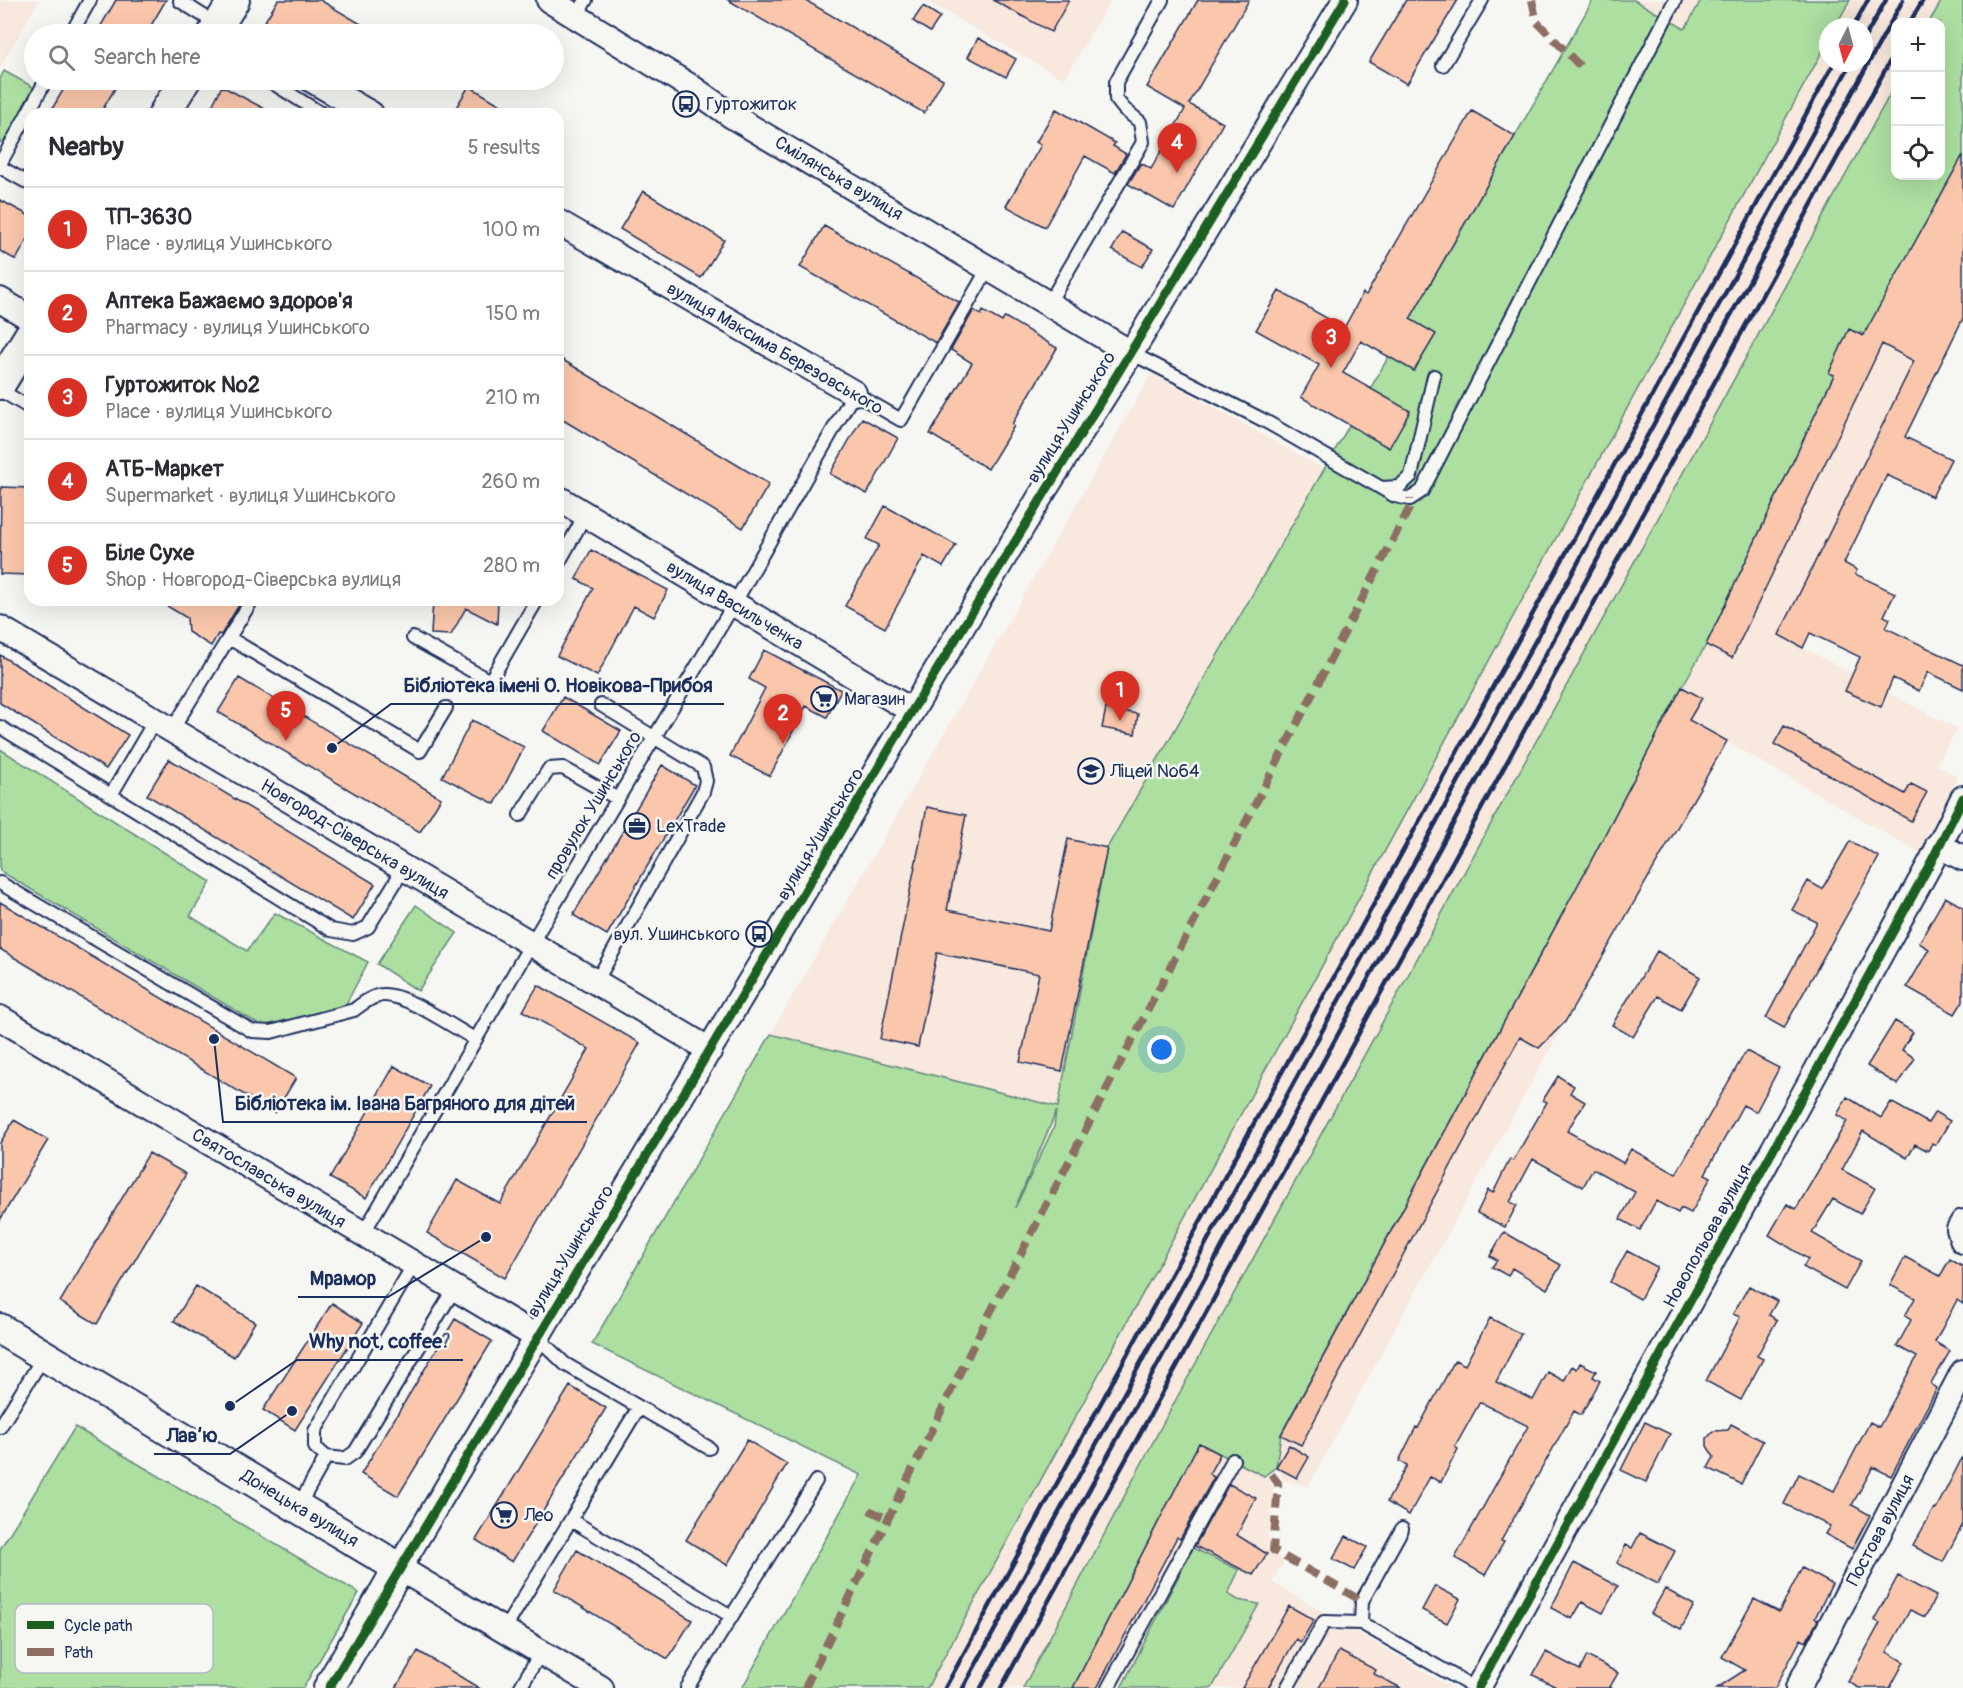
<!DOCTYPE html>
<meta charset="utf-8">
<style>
:root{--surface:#fff;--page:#f7f7f7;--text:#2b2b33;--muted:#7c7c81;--line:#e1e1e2;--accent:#d93025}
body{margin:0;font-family:Pangolin,sans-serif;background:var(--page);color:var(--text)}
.controls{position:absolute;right:18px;top:18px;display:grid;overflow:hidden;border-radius:12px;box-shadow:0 6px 24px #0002}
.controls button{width:54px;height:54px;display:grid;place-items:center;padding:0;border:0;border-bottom:2px solid var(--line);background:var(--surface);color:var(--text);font:30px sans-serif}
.compass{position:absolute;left:1819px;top:18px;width:54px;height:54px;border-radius:50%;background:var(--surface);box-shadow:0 6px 24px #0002;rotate:186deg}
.you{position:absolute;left:1162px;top:1050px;width:21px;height:21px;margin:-15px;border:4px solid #fff;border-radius:50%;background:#1a73e8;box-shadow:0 0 0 9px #1a73e833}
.badge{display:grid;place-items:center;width:39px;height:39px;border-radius:50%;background:var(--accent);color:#fff;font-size:20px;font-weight:700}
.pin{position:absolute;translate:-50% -50px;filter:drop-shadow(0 2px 3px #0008)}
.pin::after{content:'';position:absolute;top:32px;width:21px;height:18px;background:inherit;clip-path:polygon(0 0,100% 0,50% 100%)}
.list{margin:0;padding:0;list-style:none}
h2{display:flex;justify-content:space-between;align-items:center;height:78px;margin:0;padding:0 24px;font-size:26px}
h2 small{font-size:20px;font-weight:400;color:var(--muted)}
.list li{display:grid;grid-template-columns:39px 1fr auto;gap:18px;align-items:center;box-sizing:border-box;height:84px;padding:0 24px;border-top:2px solid var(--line)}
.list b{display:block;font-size:22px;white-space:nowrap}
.list p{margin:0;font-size:20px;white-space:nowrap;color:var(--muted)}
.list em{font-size:20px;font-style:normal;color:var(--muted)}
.icon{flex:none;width:33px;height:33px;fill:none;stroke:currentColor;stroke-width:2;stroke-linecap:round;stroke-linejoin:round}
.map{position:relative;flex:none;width:1963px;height:1688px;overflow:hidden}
.search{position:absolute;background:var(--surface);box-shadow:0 6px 24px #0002;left:24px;top:24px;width:540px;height:66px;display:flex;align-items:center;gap:15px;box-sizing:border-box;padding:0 21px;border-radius:33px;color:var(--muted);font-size:22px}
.panel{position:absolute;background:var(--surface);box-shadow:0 6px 24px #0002;left:24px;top:108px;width:540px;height:498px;border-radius:18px}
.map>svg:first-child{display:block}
.built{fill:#f8e8dd}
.green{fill:#acdfa0;stroke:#64877f;stroke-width:1.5;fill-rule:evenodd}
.building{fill:#fbc7ac;stroke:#1b2f5e;stroke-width:1.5}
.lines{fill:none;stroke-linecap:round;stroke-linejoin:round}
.service-casing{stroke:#1b2f5e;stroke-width:16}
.minor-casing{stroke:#1b2f5e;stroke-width:28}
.tertiary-casing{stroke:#1b2f5e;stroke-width:34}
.service{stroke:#f6f6f2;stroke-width:12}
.minor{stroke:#f6f6f2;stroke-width:24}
.tertiary{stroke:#f6f6f2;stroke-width:30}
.rail{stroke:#1b2f5e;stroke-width:4.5}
.quiet{stroke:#8d6e63;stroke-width:8;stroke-dasharray:15 8;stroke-linecap:butt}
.cycleway-casing{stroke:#f6f6f2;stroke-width:13}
.cycleway{stroke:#1b5e20;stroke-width:9}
.labels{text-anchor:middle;stroke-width:5;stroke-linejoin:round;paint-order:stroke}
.poi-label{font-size:18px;fill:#1b2f5e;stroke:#f6f6f2;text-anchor:start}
.street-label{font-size:18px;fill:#1b2f5e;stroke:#f6f6f2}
.key{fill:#f6f6f2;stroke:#b4bac6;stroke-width:1.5}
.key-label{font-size:16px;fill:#1b2f5e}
.leader{fill:none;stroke:#1b2f5e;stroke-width:2}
.callout-dot{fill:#1b2f5e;stroke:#f6f6f2;stroke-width:2}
.callout-label{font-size:20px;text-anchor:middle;font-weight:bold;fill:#1b2f5e;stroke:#f6f6f2;stroke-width:5;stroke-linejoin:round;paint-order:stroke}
</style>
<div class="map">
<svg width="1963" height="1688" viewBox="0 0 1963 1688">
<rect width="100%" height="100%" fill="#f6f6f2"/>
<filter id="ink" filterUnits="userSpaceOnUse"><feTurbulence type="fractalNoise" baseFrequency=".0167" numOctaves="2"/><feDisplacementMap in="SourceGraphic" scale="12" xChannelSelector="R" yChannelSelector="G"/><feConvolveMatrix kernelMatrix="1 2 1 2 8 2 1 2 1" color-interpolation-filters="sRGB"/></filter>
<g filter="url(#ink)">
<path class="built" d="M0 0H39L0 68Z
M925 0H1111L1064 79Z
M1634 0H1701L1686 29Z
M1850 0H1942L1929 22H1896L1895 85 1162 1425 1023 1688H927L1828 41V63H1864V27H1835Z
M1963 155V318L1844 563 1857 570 1846 593 1832 587 1803 648 1957 729 1936 765 1958 777 1920 853 1726 741 1565 1022 1308 1486 1284 1480 1276 1467 1281 1435 1706 645 1834 376 1829 373 1849 329 1865 333Z
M1152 373 1394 508 888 1488 592 1344Z
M1199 1443 1264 1476 1273 1486 1267 1549 1284 1561 1272 1582 1452 1688H1212L1259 1605 1238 1600 1228 1594 1239 1570 1193 1548 1121 1688H1073Z"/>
<path class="green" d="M1593 0H1634L1685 29 1701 0H1850L1835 27H1828V41L927 1688H742L861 1475 592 1344 771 1034 1058 1107 1107 848ZM1056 1111 1054 1127 1015 1208 1056 1112Z
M1942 0H1963V155L1865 334 1849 330 1829 373 1834 375 1706 645 1682 687 1592 859 1281 1434 1276 1467 1264 1476 1199 1443 1073 1688H1023L1162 1425 1895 85 1896 176H1940V22H1929Z
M4 71 35 88 4 144 0 142V79Z
M0 749 211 882 190 916 247 951 275 913 368 962 345 1006 262 1026 0 871Z
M416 905 457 933 418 991 377 964Z
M75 1427 359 1593 303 1688H0V1549Z
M1193 1548 1239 1570 1228 1594 1238 1600 1259 1604 1212 1688H1121Z"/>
<path class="building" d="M116 0H166L146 34H96Z
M278 0H320L378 34H288L265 21Z
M728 0H805L943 80 924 113Z
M993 0H1069L1051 32Z
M1198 0H1249L1189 104 1223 123 1174 210 1128 184 1141 163 1151 169 1185 109 1147 87Z
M1406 0H1458L1407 84 1369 62Z
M923 6 940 17 930 32 913 21Z
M978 38 1016 59 1006 77 968 57Z
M69 80H120L100 114H49Z
M222 86 274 114H208Z
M469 86 516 114H452Z
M1056 109 1115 143 1113 146 1126 154 1115 173 1085 156 1045 227 1006 206 1041 145 1036 142Z
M1472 111 1515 136 1410 319 1436 334 1414 371 1361 341 1343 373 1410 411 1389 448 1301 397 1319 365 1256 330 1279 291 1344 328 1363 293 1366 295Z
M1963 155V318L1905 437 1951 459 1932 497 1887 475 1844 563 1857 570 1855 574 1895 593 1884 616 1890 619 1886 628 1963 665V689L1928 672 1919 691 1893 678 1881 707 1845 691 1860 657 1810 633 1803 648 1779 635 1914 361 1882 344 1732 658 1706 645 1834 375 1829 373 1849 329 1863 336Z
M643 191 724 240 701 278 620 229Z
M0 200 30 216V234L16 260 0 251Z
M824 226 959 302 936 343 800 267Z
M1122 232 1153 249 1142 267 1112 250Z
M974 310 981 315 983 311 1002 322 1005 317 1057 348 1012 424 1014 426 988 469 930 434 972 363 951 350Z
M558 357 769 484 743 528 558 417Z
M862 418 898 438 867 494 830 474Z
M1 487 30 488V575L0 574Z
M885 506 956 545 943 567 924 556 885 628 845 606 879 545 867 539Z
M591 550 668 590 654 617 634 606 597 676 557 656 593 588 576 579Z
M157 600H242L221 635 218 634 211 646 188 632 187 618Z
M433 600H498L497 624 466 608 451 635 431 634Z
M764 650 841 690 827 717 806 706 770 776 730 756 765 688 749 679Z
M0 655 128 735 106 769 0 703Z
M239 678 441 798 420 832 218 712Z
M1682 687 1702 698 1689 720 1727 741 1565 1022 1539 1048 1520 1037 1301 1445 1281 1435 1592 859Z
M563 697 621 731 600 765 543 731Z
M1106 708 1138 714 1135 734 1102 728Z
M472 720 524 747 495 804 442 777Z
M1784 726 1905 794 1911 784 1927 792 1911 821 1774 744Z
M169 759 375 884 353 920 147 795Z
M662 765 695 785 607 935 573 915Z
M927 807 966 815 947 910 1049 931 1068 839 1107 848 1062 1071 1020 1062 1039 974 937 953 918 1047 880 1039Z
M1850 841 1879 857 1784 1028 1766 1018 1817 922 1792 910 1808 881 1822 889Z
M1945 897 1963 907V1001L1955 1014 1907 987 1929 949 1919 943Z
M0 902 296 1078 275 1113 0 949Z
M1657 951 1700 977 1681 1009 1658 996 1633 1037 1612 1025Z
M538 985 640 1043 505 1278 427 1233 457 1180 500 1204 589 1049 523 1011Z
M1895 1021 1913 1032 1902 1050 1915 1058 1898 1085 1867 1066Z
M1746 1051 1779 1068 1756 1112 1743 1105 1705 1174 1711 1177 1691 1213 1681 1208 1678 1213 1656 1201 1640 1230 1620 1219 1635 1192 1593 1169 1583 1187 1533 1159 1510 1202 1517 1205 1505 1227 1477 1213 1488 1190 1493 1193 1510 1159 1513 1161 1547 1102 1543 1100 1558 1076 1574 1086 1570 1093 1585 1102 1567 1131 1623 1163 1631 1149 1676 1174Z
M394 1066 430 1086 366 1198 330 1178Z
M1847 1097 1881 1118 1891 1102 1928 1123 1935 1112 1950 1121 1936 1145 1932 1143 1928 1151 1915 1144 1907 1158 1863 1131 1842 1170 1875 1188 1860 1214 1833 1199 1812 1233 1861 1261 1845 1290 1803 1267 1808 1259 1769 1235 1787 1204 1796 1209 1847 1121 1837 1115Z
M14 1120 48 1140 0 1220V1143Z
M149 1153 186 1174 97 1324 60 1302Z
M1504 1232 1561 1265 1547 1289 1512 1268 1508 1276 1492 1267 1497 1260 1490 1256Z
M1627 1251 1657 1267 1640 1299 1610 1282Z
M1905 1257 1940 1276 1950 1259 1963 1267V1304L1957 1300 1935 1342 1950 1351 1931 1384 1937 1388 1891 1476 1873 1467 1852 1505 1870 1515 1852 1549 1825 1534 1830 1526 1784 1504 1799 1474 1834 1491 1870 1422 1879 1427 1917 1357 1897 1346 1911 1320 1905 1316 1915 1298 1890 1285Z
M196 1286 255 1322 234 1357 174 1321Z
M1749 1286 1777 1301 1769 1315 1777 1320 1757 1356 1763 1359 1741 1400 1706 1381 1740 1317 1733 1314Z
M332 1303 363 1323 295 1430 263 1410Z
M1490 1318 1521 1334 1496 1382 1533 1400 1548 1372 1564 1381 1572 1366 1577 1369 1580 1363 1596 1371 1593 1377 1600 1381 1581 1415 1574 1411 1501 1541 1504 1542 1485 1575 1455 1558 1528 1426 1480 1402 1455 1447 1458 1449 1441 1482 1430 1477 1409 1515 1387 1502 1407 1465 1399 1461 1416 1427 1418 1428 1455 1360 1465 1365Z
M455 1319 492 1341 398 1496 361 1474Z
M570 1386 606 1408 512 1562 476 1540Z
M1645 1422 1670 1434 1646 1482 1621 1470Z
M1731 1424 1763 1441 1741 1484 1708 1468 1714 1457 1707 1446V1438L1714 1431 1728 1430Z
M747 1440 787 1464 727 1565 686 1540Z
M1199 1443 1220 1454 1209 1474 1214 1477 1180 1539 1177 1537 1097 1688H1073Z
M1289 1445 1309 1457 1297 1478 1276 1467Z
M1963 1456V1524L1943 1562 1913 1546 1934 1508 1936 1509Z
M1229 1484 1256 1498 1237 1535 1267 1554 1253 1575 1195 1546Z
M1640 1533 1675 1551 1658 1584 1617 1563 1626 1545 1632 1548Z
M1346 1536 1367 1547 1354 1570 1333 1559Z
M577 1550 692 1620 668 1659 554 1590Z
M1574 1563 1618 1586 1603 1613 1582 1602 1572 1619 1551 1608Z
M1802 1568 1832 1584 1815 1618 1818 1620 1806 1642 1801 1639 1775 1688H1717L1745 1670 1722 1657 1754 1599 1779 1612Z
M1898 1576 1936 1596 1925 1617 1910 1610 1887 1652 1904 1662 1890 1688H1859L1848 1682 1880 1623 1874 1620Z
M1435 1586 1460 1599 1447 1623 1422 1610Z
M1665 1589 1694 1605 1681 1629 1651 1614Z
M1289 1606 1314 1620 1301 1642 1296 1639 1268 1688H1242Z
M418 1651 479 1688H396Z
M1339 1651 1376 1670 1374 1674 1401 1688H1319Z
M1546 1652 1580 1670 1587 1656 1618 1673 1610 1687 1612 1688H1558L1533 1675Z"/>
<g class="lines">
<g class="service-casing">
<path id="service" d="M180 1 218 25
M576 17 586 0
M71 34 90 0
M1443 65 1482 0
M268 80 322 114
M0 164 46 80
M0 167 30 184
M1049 303 1143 142 1140 122 1124 109 1116 99V82L1162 0
M1131 353 1265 421 1395 496 1410 499 1422 491 1675 0
M0 390 30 408
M1381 488 1399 487 1411 476 1434 376
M558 564 578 528 584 514
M229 638 420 751 446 708
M413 638 490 681 537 600
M155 720 111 795 331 930 353 934 368 927 404 868
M0 727 111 795
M172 730 252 600
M520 815 549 769 563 768 618 799
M0 883 252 1031 271 1032 354 1010C362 1004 373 995 383 995 406 994 453 1027 475 1039
M596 982 703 792 706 781 703 767 601 705
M363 1234 531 944 734 604 854 393 901 420 989 267
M537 1337 565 1364 709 1448
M0 1427 44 1356
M326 1457 315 1447V1431L414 1264
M298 1507 326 1457 345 1459 355 1452 455 1288
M571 1520 731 1616
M1361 1623 1362 1601 1402 1529
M504 1630 639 1407
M520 1688 541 1652
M687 1688 816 1481
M1108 1688 1233 1460
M1287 1688 1324 1622 1361 1623 1475 1688"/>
</g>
<g class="minor-casing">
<path id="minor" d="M549 0 691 87 732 116 1131 353
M312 80 371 114
M558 222 854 393
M0 300 30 318
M558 498 912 711
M0 628 710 1050
M1938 845 1963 858
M0 1018 537 1337
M1963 1222 1959 1229 1963 1241
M601 1688 399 1568 1040 497 1131 353 1345 0
M1478 1688 1931 862 1963 798
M1798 1688 1963 1372"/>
</g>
<g class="tertiary-casing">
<path id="tertiary" d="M213 34 234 0
M164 114 185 80
M0 384 30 335
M0 1329 399 1568 329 1688"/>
</g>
<use href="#service" class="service"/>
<use href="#minor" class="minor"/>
<use href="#tertiary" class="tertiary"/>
<path class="rail" d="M1910 22 1923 0
M1853 27 1868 0
M1864 39 1886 0
M945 1688 1834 63
M963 1688 1851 63
M981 1688 1903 0
M1001 1688 1896 50"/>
<path class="quiet" d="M1532 0 1537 22 1580 66
M1271 1474 1278 1483 1273 1550 1362 1601
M869 1510 888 1519
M805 1688 978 1336 1410 507V499"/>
<g class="cycleway-casing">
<path id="cycleway" d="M329 1688 912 711 1345 0
M1478 1688 1931 862 1963 798"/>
</g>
<use href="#cycleway" class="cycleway"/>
</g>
</g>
<defs>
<g id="bus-ring" transform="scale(1.35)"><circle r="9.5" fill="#f6f6f2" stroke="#1b2f5e" stroke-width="1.5"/><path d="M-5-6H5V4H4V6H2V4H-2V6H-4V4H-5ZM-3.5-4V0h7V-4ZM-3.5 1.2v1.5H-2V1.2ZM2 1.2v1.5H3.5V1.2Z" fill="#1b2f5e"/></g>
<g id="supermarket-ring" transform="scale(1.35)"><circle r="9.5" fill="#f6f6f2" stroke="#1b2f5e" stroke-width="1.5"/><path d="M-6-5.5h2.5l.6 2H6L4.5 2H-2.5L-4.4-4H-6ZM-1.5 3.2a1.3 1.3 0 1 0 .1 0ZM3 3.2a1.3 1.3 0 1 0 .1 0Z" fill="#1b2f5e"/></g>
<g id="school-ring" transform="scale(1.35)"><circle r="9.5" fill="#f6f6f2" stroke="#1b2f5e" stroke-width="1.5"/><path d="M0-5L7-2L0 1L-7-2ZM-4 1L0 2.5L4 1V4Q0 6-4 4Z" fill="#1b2f5e"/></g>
<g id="office-ring" transform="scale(1.35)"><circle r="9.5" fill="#f6f6f2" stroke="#1b2f5e" stroke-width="1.5"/><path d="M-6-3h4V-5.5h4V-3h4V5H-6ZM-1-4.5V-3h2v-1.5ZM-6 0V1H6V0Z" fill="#1b2f5e"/></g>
</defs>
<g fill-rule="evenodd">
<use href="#bus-ring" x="686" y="104"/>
<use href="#supermarket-ring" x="824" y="699"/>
<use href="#school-ring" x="1091" y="771"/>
<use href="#office-ring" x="637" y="826"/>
<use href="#bus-ring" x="759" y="934"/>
<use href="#supermarket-ring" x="504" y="1515"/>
</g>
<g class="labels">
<g class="poi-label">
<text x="706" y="110">Гуртожиток</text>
<text x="844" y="705">Магазин</text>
<text x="1110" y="777">Ліцей №64</text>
<text x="656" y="832">LexTrade</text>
<text x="740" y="940" text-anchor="end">вул. Ушинського</text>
<text x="524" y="1521">Лео</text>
</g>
<g class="street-label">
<text transform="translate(839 178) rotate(31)" y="6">Смілянська вулиця</text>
<text transform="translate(775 348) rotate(30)" y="6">вулиця Максима Березовського</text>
<text transform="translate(1071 417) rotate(-58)" y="6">вулиця Ушинського</text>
<text transform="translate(735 605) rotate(31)" y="6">вулиця Васильченка</text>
<text transform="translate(593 805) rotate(-59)" y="6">провулок Ушинського</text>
<text transform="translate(820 834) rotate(-59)" y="6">вулиця Ушинського</text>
<text transform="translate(355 839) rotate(31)" y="6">Новгород-Сіверська вулиця</text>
<text transform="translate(269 1178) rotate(31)" y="6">Святославська вулиця</text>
<text transform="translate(1707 1236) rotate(-61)" y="6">Новопольова вулиця</text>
<text transform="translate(570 1251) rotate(-59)" y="6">вулиця Ушинського</text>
<text transform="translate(300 1508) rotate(31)" y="6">Донецька вулиця</text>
<text transform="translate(1880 1530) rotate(-62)" y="6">Постова вулиця</text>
</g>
</g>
<rect x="15" y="1604" width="198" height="69" rx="9" class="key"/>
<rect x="27" y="1621" width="27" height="8" fill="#1b5e20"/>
<rect x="27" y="1648" width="27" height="8" fill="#8d6e63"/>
<g class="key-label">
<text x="64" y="1631">Cycle path</text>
<text x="64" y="1658">Path</text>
</g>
<path class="leader" d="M332 748L391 704H724M214 1039L223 1122H587M486 1237L388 1297H298M230 1406L297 1360H463M292 1411L230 1454H154"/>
<g class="callout-dot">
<circle cx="332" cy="748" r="6"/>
<circle cx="214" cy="1039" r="6"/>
<circle cx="486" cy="1237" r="6"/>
<circle cx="230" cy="1406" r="6"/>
<circle cx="292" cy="1411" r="6"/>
</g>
<g class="callout-label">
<text x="558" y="692">Бібліотека імені О. Новікова-Прибоя</text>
<text x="405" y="1110">Бібліотека ім. Івана Багряного для дітей</text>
<text x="343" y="1285">Мрамор</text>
<text x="380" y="1348">Why not, coffee?</text>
<text x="192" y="1442">Лав’ю</text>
</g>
</svg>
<div class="controls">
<button>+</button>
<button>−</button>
<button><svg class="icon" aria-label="locate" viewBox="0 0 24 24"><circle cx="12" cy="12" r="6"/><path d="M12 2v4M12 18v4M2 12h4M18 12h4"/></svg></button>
</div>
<svg class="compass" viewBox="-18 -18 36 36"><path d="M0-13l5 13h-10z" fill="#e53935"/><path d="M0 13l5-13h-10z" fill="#7c7c81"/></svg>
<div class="you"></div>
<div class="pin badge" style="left:1120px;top:721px">1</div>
<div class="pin badge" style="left:783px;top:744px">2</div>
<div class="pin badge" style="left:1331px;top:368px">3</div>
<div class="pin badge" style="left:1177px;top:173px">4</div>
<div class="pin badge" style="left:286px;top:741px">5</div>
<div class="search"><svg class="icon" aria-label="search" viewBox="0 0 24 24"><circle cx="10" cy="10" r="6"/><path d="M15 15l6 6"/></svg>Search here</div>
<section class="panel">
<h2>Nearby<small>5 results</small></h2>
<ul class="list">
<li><span class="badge">1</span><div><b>ТП-3630</b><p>Place · вулиця Ушинського</p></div><em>100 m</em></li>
<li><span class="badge">2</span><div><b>Аптека Бажаємо здоров'я</b><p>Pharmacy · вулиця Ушинського</p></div><em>150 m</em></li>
<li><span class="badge">3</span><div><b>Гуртожиток №2</b><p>Place · вулиця Ушинського</p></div><em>210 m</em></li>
<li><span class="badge">4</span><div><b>АТБ-Маркет</b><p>Supermarket · вулиця Ушинського</p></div><em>260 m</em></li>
<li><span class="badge">5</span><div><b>Біле Сухе</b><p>Shop · Новгород-Сіверська вулиця</p></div><em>280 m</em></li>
</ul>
</section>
</div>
